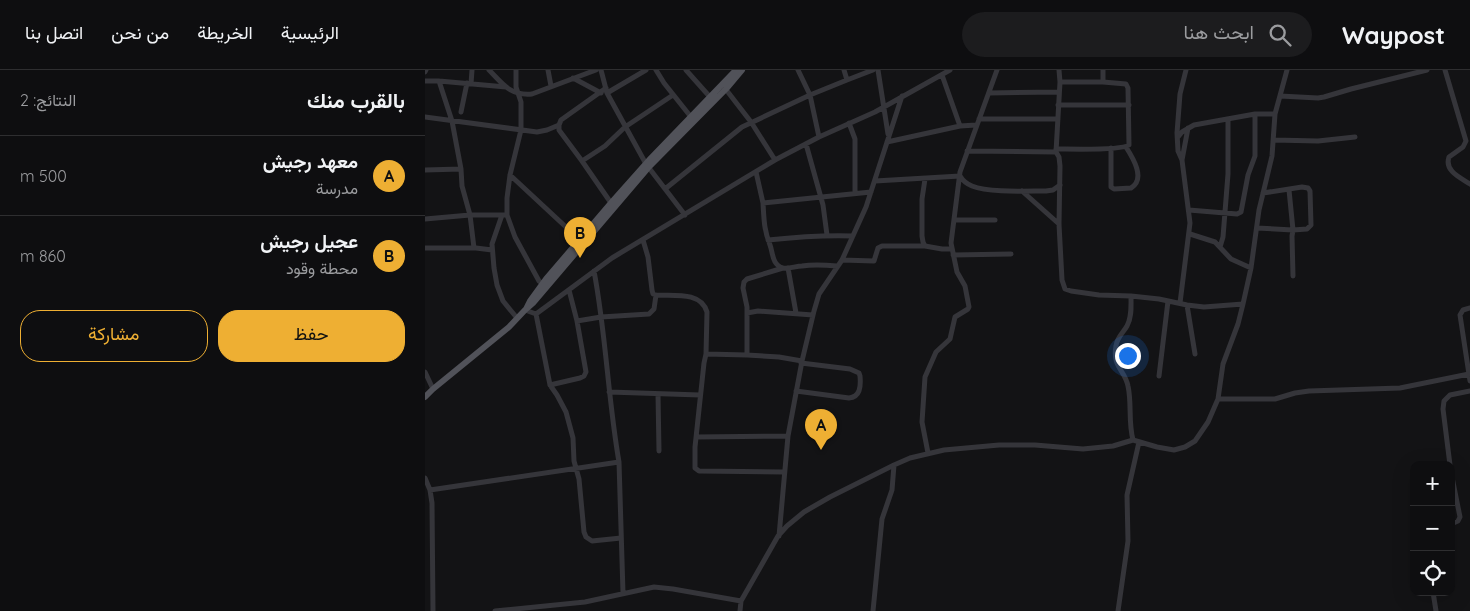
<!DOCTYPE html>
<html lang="ar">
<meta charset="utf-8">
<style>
:root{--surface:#0e0e10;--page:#1c1c1e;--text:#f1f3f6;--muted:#9b9c9f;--line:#2e2e30;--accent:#eeaf33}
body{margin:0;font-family:Quicksand,Vazirmatn,sans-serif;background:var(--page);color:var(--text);direction:rtl}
.controls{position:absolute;right:15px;bottom:15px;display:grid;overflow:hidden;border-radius:10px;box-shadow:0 5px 20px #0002}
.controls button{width:45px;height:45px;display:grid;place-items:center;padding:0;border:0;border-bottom:1px solid var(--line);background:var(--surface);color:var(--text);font:25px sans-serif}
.you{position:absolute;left:702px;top:285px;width:18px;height:18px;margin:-12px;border:4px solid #fff;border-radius:50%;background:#1a73e8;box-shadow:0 0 0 8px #1a73e833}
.badge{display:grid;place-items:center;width:32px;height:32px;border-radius:50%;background:var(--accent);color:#111;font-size:16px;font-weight:700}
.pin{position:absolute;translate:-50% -41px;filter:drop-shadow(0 1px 2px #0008)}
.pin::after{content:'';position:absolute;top:26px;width:18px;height:15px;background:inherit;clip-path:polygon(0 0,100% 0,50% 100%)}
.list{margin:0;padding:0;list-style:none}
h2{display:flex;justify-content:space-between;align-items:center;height:65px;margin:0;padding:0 20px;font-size:21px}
h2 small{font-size:16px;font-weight:400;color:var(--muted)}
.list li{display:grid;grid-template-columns:32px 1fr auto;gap:15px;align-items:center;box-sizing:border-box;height:80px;padding:0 20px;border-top:1px solid var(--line)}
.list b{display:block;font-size:19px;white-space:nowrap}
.list p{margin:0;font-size:16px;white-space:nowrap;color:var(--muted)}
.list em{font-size:16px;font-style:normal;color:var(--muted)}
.actions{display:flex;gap:10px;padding:15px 20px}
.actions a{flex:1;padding:11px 0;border:1px solid var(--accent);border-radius:20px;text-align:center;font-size:18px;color:var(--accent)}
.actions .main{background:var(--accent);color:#111}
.icon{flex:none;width:28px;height:28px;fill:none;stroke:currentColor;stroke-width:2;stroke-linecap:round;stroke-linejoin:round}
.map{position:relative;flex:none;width:1045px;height:541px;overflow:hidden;direction:ltr}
header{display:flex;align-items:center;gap:30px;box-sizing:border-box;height:70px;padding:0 25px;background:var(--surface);border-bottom:1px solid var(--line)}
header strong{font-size:24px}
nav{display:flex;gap:28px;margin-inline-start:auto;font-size:18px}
.search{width:350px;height:45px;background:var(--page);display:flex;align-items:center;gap:12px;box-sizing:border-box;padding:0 18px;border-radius:28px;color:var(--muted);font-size:19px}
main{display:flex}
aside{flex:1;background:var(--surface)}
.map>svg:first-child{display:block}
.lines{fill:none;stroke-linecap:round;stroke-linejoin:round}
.minor{stroke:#35353a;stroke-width:5}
.major{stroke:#515259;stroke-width:6}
</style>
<header>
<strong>Waypost</strong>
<div class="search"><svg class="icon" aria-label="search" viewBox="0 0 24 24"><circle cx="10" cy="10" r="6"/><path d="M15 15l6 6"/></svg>ابحث هنا</div>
<nav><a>الرئيسية</a><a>الخريطة</a><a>من نحن</a><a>اتصل بنا</a></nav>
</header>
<main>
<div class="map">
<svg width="1045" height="541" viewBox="0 0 1045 541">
<rect width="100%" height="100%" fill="#131315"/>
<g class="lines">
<path class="minor" d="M64 0C78 14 85 26 107 24L171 0
M91 0V17L96 32V60L85 105 82 128V145L90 167 114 211 119 215
M123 0 126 16
M176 0 182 23 221 94 260 145
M231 0 239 13 266 47
M261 0 285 27
M373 0 385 25 394 67
M419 0 422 10 448 0
M453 0 463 64
M634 0 635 12H678V0
M1020 0 1041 71 1038 77 1024 87C1019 101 1036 108 1045 114
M0 2 1 0
M517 5 535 56 551 55
M148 8 176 23
M0 11H14L81 17
M14 11 27 51 36 99
M46 14 47 0
M299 17 326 52 350 90
M182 23 221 0
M564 23 634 22
M855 26 893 28 899 27 926 19 1002 0
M633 35H704
M36 42 42 13
M0 47 112 62 122 60 134 55
M554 49H633
M424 53 430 69V123
M753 67 757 62 769 55 830 44H850
M849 70 893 71 930 67
M462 72 535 56
M381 74 398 135 402 165
M686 78V117L689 119 706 118C721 109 708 88 701 77
M631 79C645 79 695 81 704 75L703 18 701 14 678 12
M542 81 631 82 635 12
M631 82 634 87 635 96 634 154 637 210 640 219 646 221 674 225 706 226 734 229 762 235 779 237 818 234
M757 90 763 58
M157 91 134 60V55L136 50 181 18
M0 100 36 99 37 116 45 145H82
M331 102 338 133 446 122
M85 105 156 171
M500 109 497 129V166L498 172 500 176
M450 111 535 106C538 111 542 114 547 116 564 123 602 121 621 121L628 120 635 115
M240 119 317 57 385 25 422 10
M864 120 868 160 867 166 868 206
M597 121 634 154
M186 133 157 91 180 76 200 57 248 25
M338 133C339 150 339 160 345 175 348 183 347 195 358 198 364 199 371 196 377 196 389 194 401 195 412 196
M764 140 812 144 816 142 823 105 830 86V44
M77 145 67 174 69 198 72 215 78 231 92 248
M0 149 45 145 49 178
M529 150H570
M832 158 868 160 882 159 886 155 885 121 883 118 877 117 838 123
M765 164 790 172 806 189 826 198
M218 170 223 187 227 220 228 224 231 225C248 226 276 221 282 242L281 284
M343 170C371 167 399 165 428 166
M795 177 798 167 803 104V50
M0 178H51L67 180
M528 185 586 184
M417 190 449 191 453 178 457 176H500L517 179H527
M358 198 322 209 319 212 318 218 322 237V285L354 287 377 291
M363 198 371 243
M169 201C181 264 183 329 194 392
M144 220 152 251 176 247 224 244 229 239 231 225
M706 226C706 236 707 247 702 256 698 263 692 267 691 276 687 297 700 300 703 316 707 334 703 351 708 370
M755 233 765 153 757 90 753 81 752 63 755 24 761 0
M762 235 770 284
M1045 238 1038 240 1035 245 1045 311
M100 240 111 244 187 188 350 90 394 67 450 42 525 0
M322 243 333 241 388 245
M111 244 125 315 155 308 159 306 161 302 152 251
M322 285 281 284 279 293 270 377V398L274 401 359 402
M0 302 8 319
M734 306 743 231
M125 315 132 325 141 342 148 368 149 391 154 409 159 462 161 467 167 471 196 468
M371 321 424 328C435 327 436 317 435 306L434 303 425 299 376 293
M184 322 275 325
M233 324 234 381
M793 329H850L870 323 884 321 975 318 1044 304
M271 367 363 366
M503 383 497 352 500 307 511 282 525 269 530 247 543 239 544 237 540 216 532 202 526 173 535 102 572 0
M1025 395 1018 339 1019 331 1025 325 1045 321
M1026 402 1035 447 1033 451 1026 454
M0 408 5 420 7 433 8 541
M5 420 194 392 198 523
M354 466 363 366 377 291 389 241 394 224 417 190 441 137 477 26
M1008 522 1011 541
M70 541 160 532 229 517 248 519 316 531
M315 541 316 531 324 517 353 466 362 456 379 442 405 427 469 395 485 388 519 380 574 375H610L658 379 688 376 708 370 732 377 749 380 760 377 770 371 783 352 793 329 798 294 813 254 818 234 826 198 834 140 847 86 850 44 862 0
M448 541 457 449 467 420 469 395
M693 541 703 471 702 425 714 372"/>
<path class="major" d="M101 239 105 231 121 209 186 133 226 88 311 0
M0 327 8 319 84 257 100 240 108 233 223 98 301 19 317 0"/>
</g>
</svg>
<div class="controls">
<button>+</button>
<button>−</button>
<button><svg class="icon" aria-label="locate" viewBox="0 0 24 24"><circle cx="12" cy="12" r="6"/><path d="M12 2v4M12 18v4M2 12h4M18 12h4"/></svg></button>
</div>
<div class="you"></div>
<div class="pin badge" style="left:396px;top:380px">A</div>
<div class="pin badge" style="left:155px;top:188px">B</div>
</div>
<aside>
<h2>بالقرب منك<small>النتائج: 2</small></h2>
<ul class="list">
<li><span class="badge">A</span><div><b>معهد رجيش</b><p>مدرسة</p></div><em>500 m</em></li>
<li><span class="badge">B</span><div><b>عجيل رجيش</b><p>محطة وقود</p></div><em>860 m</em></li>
</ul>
<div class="actions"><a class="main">حفظ</a><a>مشاركة</a></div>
</aside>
</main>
